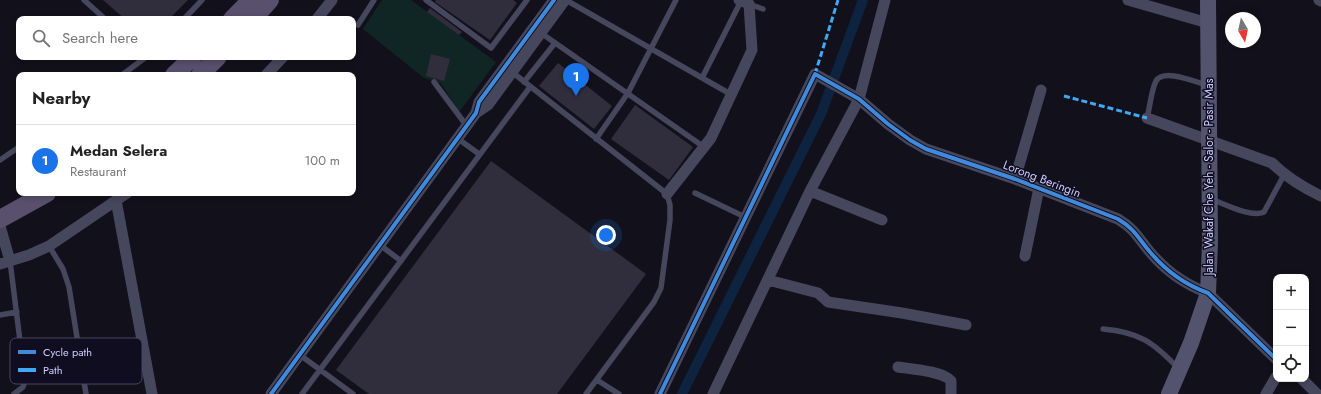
<!DOCTYPE html>
<meta charset="utf-8">
<style>
:root{--surface:#fff;--page:#f6f6f6;--text:#222;--muted:#767676;--line:#e0e0e0;--accent:#1a73e8}
body{margin:0;font-family:Jost,sans-serif;background:var(--page);color:var(--text)}
.controls{position:absolute;right:12px;bottom:12px;display:grid;overflow:hidden;border-radius:8px;box-shadow:0 2px 6px #0003}
.controls button{width:36px;height:36px;display:grid;place-items:center;padding:0;border:0;border-bottom:1px solid var(--line);background:var(--surface);color:var(--text);font:20px sans-serif}
.compass{position:absolute;left:1225px;top:12px;width:36px;height:36px;border-radius:50%;background:var(--surface);box-shadow:0 2px 6px #0003;rotate:171deg}
.you{position:absolute;left:606px;top:235px;width:14px;height:14px;margin:-10px;border:3px solid #fff;border-radius:50%;background:#1a73e8;box-shadow:0 0 0 6px #1a73e833}
.badge{display:grid;place-items:center;width:26px;height:26px;border-radius:50%;background:var(--accent);color:#fff;font-size:13px;font-weight:700}
.pin{position:absolute;translate:-50% -33px;filter:drop-shadow(0 1px 2px #0008)}
.pin::after{content:'';position:absolute;top:21px;width:14px;height:12px;background:inherit;clip-path:polygon(0 0,100% 0,50% 100%)}
.list{margin:0;padding:0;list-style:none}
h2{display:flex;justify-content:space-between;align-items:center;height:52px;margin:0;padding:0 16px;font-size:17px}
h2 small{font-size:13px;font-weight:400;color:var(--muted)}
.list li{display:grid;grid-template-columns:26px 1fr auto;gap:12px;align-items:center;box-sizing:border-box;height:72px;padding:0 16px;border-top:1px solid var(--line)}
.list b{display:block;font-size:15px;white-space:nowrap}
.list p{margin:0;font-size:13px;white-space:nowrap;color:var(--muted)}
.list em{font-size:13px;font-style:normal;color:var(--muted)}
.icon{flex:none;width:22px;height:22px;fill:none;stroke:currentColor;stroke-width:2;stroke-linecap:round;stroke-linejoin:round}
.map{position:relative;flex:none;width:1321px;height:394px;overflow:hidden}
.search{position:absolute;background:var(--surface);box-shadow:0 2px 6px #0003;left:16px;top:16px;width:340px;height:44px;display:flex;align-items:center;gap:10px;box-sizing:border-box;padding:0 14px;border-radius:8px;color:var(--muted);font-size:15px}
.panel{position:absolute;background:var(--surface);box-shadow:0 2px 6px #0003;left:16px;top:72px;width:340px;height:124px;border-radius:8px}
.map>svg:first-child{display:block}
.green{fill:#102625}
.lines{fill:none;stroke-linecap:round;stroke-linejoin:round}
.canal{stroke:#0d233f;stroke-width:10}
.building{fill:#302e3d}
.service{stroke:#46475c;stroke-width:5.5}
.minor{stroke:#46475c;stroke-width:11}
.secondary{stroke:#53536e;stroke-width:16}
.primary{stroke:#59506d;stroke-width:18}
.quiet{stroke:#3fa9f5;stroke-width:3;stroke-dasharray:6 3;stroke-linecap:butt}
.cycleway-casing{stroke:#0f0d1f;stroke-width:6}
.cycleway{stroke:#408adc;stroke-width:4}
.labels{text-anchor:middle;stroke-width:3;stroke-linejoin:round;paint-order:stroke}
.street-label{font-size:12px;fill:#ceccfe;stroke:#0f0d1f}
.key{fill:#0f0d1f;stroke:#484662;stroke-width:1}
.key-label{font-size:11px;fill:#ceccfe}
</style>
<div class="map">
<svg width="1321" height="394" viewBox="0 0 1321 394">
<rect width="100%" height="100%" fill="#12111b"/>
<path class="green" d="M382 0H411L496 62 459 112 441 83 424 78 363 29Z"/>
<g class="lines">
<path class="canal" d="M682 394 821 114 863 0"/>
</g>
<path class="building" d="M103 0H188L169 19H125Z
M436 0H513L517 3 490 40 435 2Z
M430 8 462 32 459 35 427 12Z
M431 54 450 59 444 81 426 76Z
M558 63 612 106 594 129 539 86Z
M635 105 693 147 669 180 611 139Z
M491 161 646 274 557 394H369L336 370Z"/>
<g class="lines">
<path class="service" d="M84 0 105 19
M426 0 491 48 527 0
M566 0 732 95
M749 4 763 9
M184 19 202 0
M358 25 374 0
M541 33 704 147
M512 72 667 194 670 205V220L661 288 654 302 586 394
M122 75 146 57
M702 78 741 1
M434 82 466 125
M524 82 555 43
M1147 118C1150 107 1151 91 1156 81 1164 68 1195 82 1207 85
M457 138 479 154
M596 139 628 93 676 0
M0 160 19 147
M695 193 745 217
M1211 199C1225 204 1251 218 1264 212L1284 175
M380 245 401 261
M49 246 63 269 69 287 86 394
M10 261 25 381 23 387 14 394
M0 315 17 312
M1103 329C1139 332 1153 342 1178 368
M300 355 353 394
M597 380 619 394
M302 394 530 87"/>
<path class="minor" d="M1128 0 1208 23
M1319 0 1321 1
M317 19 332 0
M266 75 283 57
M476 113 488 105 565 0
M1147 118 1272 163C1287 178 1302 187 1321 196
M1015 179 1041 90
M810 191 882 220
M667 194 711 138 752 50 749 4 739 0
M116 200 152 394
M0 226 10 261
M1025 256 1039 188
M0 264 29 255 49 246 127 193
M768 280 818 293 828 302 902 313 966 325
M898 367C911 369 943 371 951 381V394
M1302 379 1317 394
M271 394 476 113 479 102 554 0
M660 394 815 74 859 99 888 124 910 140 926 149 1015 179 1118 219C1136 230 1137 237 1150 252 1165 270 1186 285 1208 293L1276 359
M713 394 810 191 859 99 885 0
M1266 394 1276 377"/>
<path class="secondary" d="M1169 394 1191 343 1208 293 1210 243 1208 0"/>
<path class="primary" d="M232 19 251 0
M253 19 270 0
M174 75 193 57
M200 75 218 57
M0 219 47 193"/>
<path class="quiet" d="M815 74 838 0
M1064 96 1147 118"/>
<g class="cycleway-casing">
<path id="cycleway" d="M271 394 476 113 479 102 554 0
M660 394 815 74 859 99 888 124 910 140 926 149 1015 179 1118 219C1136 230 1137 237 1150 252 1165 270 1186 285 1208 293L1276 359"/>
</g>
<use href="#cycleway" class="cycleway"/>
</g>
<g class="labels">
<g class="street-label">
<text transform="translate(1209 177) rotate(-90)" y="4">Jalan Wakaf Che Yeh - Salor - Pasir Mas</text>
<text transform="translate(1042 179) rotate(21)" y="4">Lorong Beringin</text>
</g>
</g>
<rect x="10" y="338" width="132" height="46" rx="6" class="key"/>
<rect x="18" y="350" width="18" height="4" fill="#408adc"/>
<rect x="18" y="368" width="18" height="4" fill="#3fa9f5"/>
<g class="key-label">
<text x="43" y="356">Cycle path</text>
<text x="43" y="374">Path</text>
</g>
</svg>
<div class="controls">
<button>+</button>
<button>−</button>
<button><svg class="icon" aria-label="locate" viewBox="0 0 24 24"><circle cx="12" cy="12" r="6"/><path d="M12 2v4M12 18v4M2 12h4M18 12h4"/></svg></button>
</div>
<svg class="compass" viewBox="-18 -18 36 36"><path d="M0-13l5 13h-10z" fill="#e53935"/><path d="M0 13l5-13h-10z" fill="#767676"/></svg>
<div class="you"></div>
<div class="pin badge" style="left:576px;top:96px">1</div>
<div class="search"><svg class="icon" aria-label="search" viewBox="0 0 24 24"><circle cx="10" cy="10" r="6"/><path d="M15 15l6 6"/></svg>Search here</div>
<section class="panel">
<h2>Nearby<small></small></h2>
<ul class="list">
<li><span class="badge">1</span><div><b>Medan Selera</b><p>Restaurant</p></div><em>100 m</em></li>
</ul>
</section>
</div>
